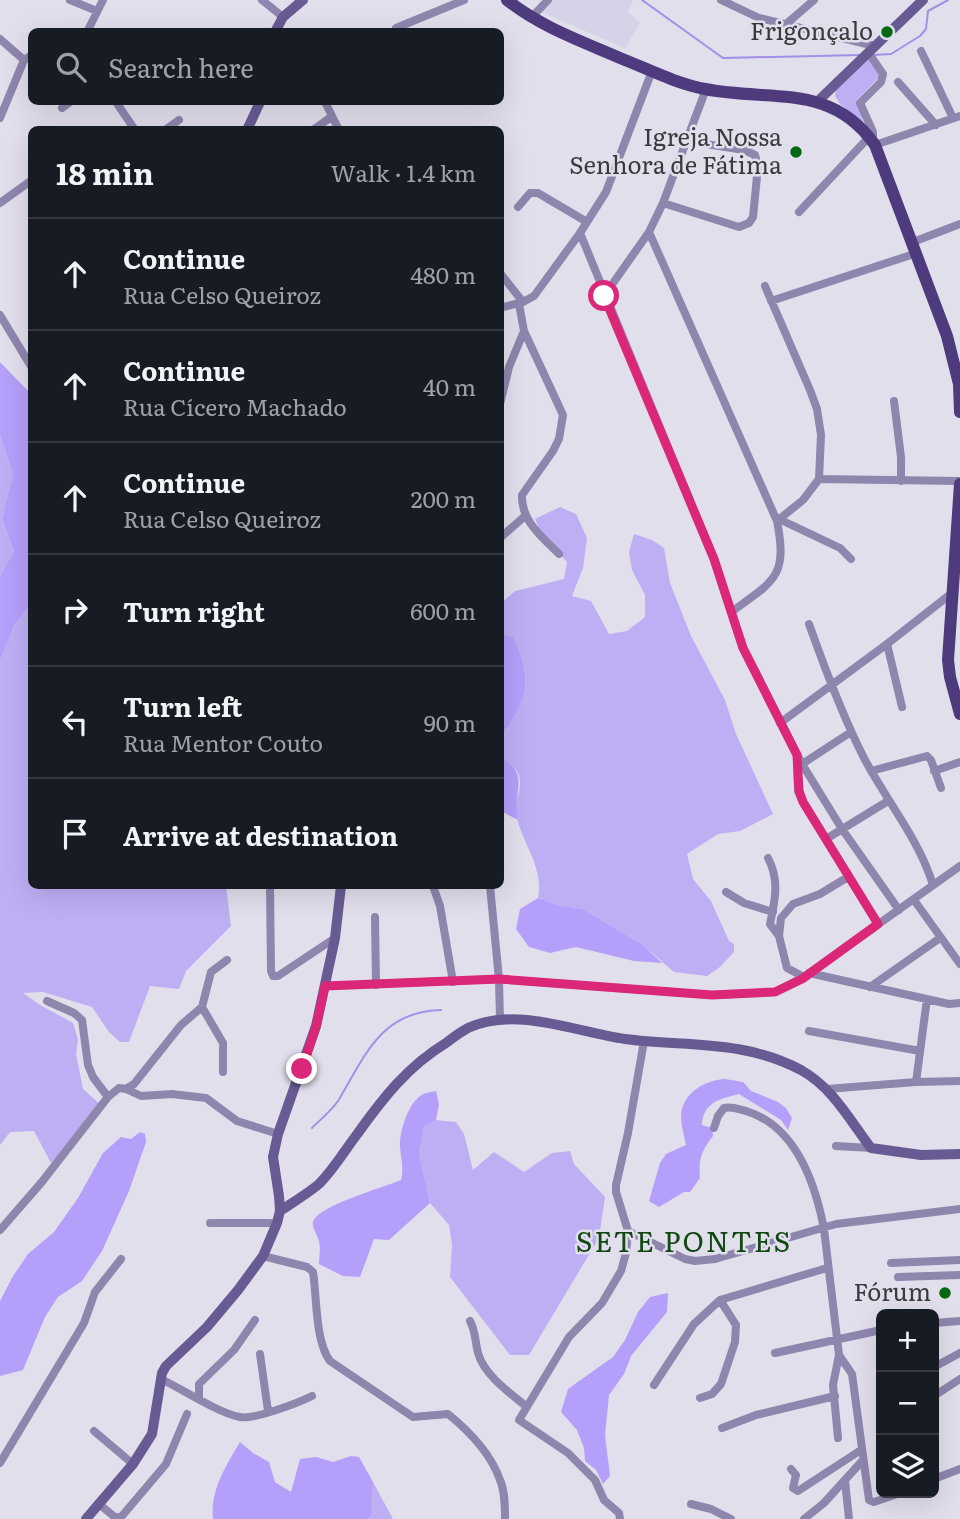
<!DOCTYPE html>
<meta charset="utf-8">
<style>
:root{--surface:#171b24;--page:#20242c;--text:#f1f3f6;--muted:#9ea1a6;--line:#363941}
body{margin:0;font-family:Literata,serif;background:var(--page);color:var(--text)}
.controls{position:absolute;right:21px;bottom:21px;display:grid;overflow:hidden;border-radius:10px;box-shadow:0 7px 28px #0002}
.controls button{width:63px;height:63px;display:grid;place-items:center;padding:0;border:0;border-bottom:2px solid var(--line);background:var(--surface);color:var(--text);font:35px sans-serif}
.stop{position:absolute;width:21px;height:21px;margin:-16px;border:5px solid #db2777;border-radius:50%;background:#fff}
.stop.end{background:#db2777;border-color:#fff;box-shadow:0 2px 7px #0008}
.list{margin:0;padding:0;list-style:none}
h2{display:flex;justify-content:space-between;align-items:center;height:91px;margin:0;padding:0 28px;font-size:30px}
h2 small{font-size:23px;font-weight:400;color:var(--muted)}
.list li{display:grid;grid-template-columns:46px 1fr auto;gap:21px;align-items:center;box-sizing:border-box;height:112px;padding:0 28px;border-top:2px solid var(--line)}
.list b{display:block;font-size:26px;white-space:nowrap}
.list p{margin:0;font-size:23px;white-space:nowrap;color:var(--muted)}
.list em{font-size:23px;font-style:normal;color:var(--muted)}
.icon{flex:none;width:38px;height:38px;fill:none;stroke:currentColor;stroke-width:2;stroke-linecap:round;stroke-linejoin:round}
.map{position:relative;flex:none;width:960px;height:1519px;overflow:hidden}
.search{position:absolute;background:var(--surface);box-shadow:0 7px 28px #0002;left:28px;top:28px;width:476px;height:77px;display:flex;align-items:center;gap:18px;box-sizing:border-box;padding:0 24px;border-radius:10px;color:var(--muted);font-size:26px}
.panel{position:absolute;background:var(--surface);box-shadow:0 7px 28px #0002;left:28px;top:126px;width:476px;height:763px;border-radius:10px}
.map>svg:first-child{display:block}
.built{fill:#d6d2e7}
.green{fill:#beaff5}
.forest{fill:#b49ffa}
.lines{fill:none;stroke-linecap:round;stroke-linejoin:round}
.stream{stroke:#a48fe8;stroke-width:2}
.street{stroke:#8e86ad;stroke-width:8}
.secondary{stroke:#685b93;stroke-width:10}
.primary{stroke:#4d3b7e;stroke-width:12}
.route{stroke:#db2777;stroke-width:9}
.poi-dot{fill:#066812;stroke:#e1dfec;stroke-width:2.5}
.labels{text-anchor:middle;stroke-width:5;stroke-linejoin:round;paint-order:stroke}
.poi-label{font-size:24px;fill:#3a393e;stroke:#e1dfec;text-anchor:end}
.quarter-label{font-size:28px;letter-spacing:2px;fill:#124814;stroke:#e1dfec}
</style>
<div class="map">
<svg width="960" height="1519" viewBox="0 0 960 1519">
<rect width="100%" height="100%" fill="#e1dfec"/>
<path class="built" d="M553 0H632L633 2 627 11 640 23 625 48 541 12Z"/>
<path class="green" d="M869 58 882 74 857 100 863 122 840 104 835 96 836 88Z
M0 435 13 474 2 519 14 551 0 576Z
M560 507 576 514 587 538 583 568 572 596 591 601 609 634 627 631 645 617V595L632 570 629 552 634 534 652 540 664 548 670 583 691 636 725 700 736 734 773 814 740 831 718 834 687 854 693 879 711 901 729 941 734 944V952L720 967 707 976 674 972 643 945 583 909 558 905 538 898C544 866 522 844 516 814 514 803 521 792 520 781 519 769 510 762 501 756V734C509 729 523 702 525 691 528 676 521 649 513 637L501 634V603L515 591 564 579 567 562 542 535 535 519Z
M31 603 32 886H226L231 926 186 971 179 989 150 986 129 1042H120L109 1032 92 1007 43 992 23 993 40 1005 73 1023 78 1040 76 1054 83 1089 102 1106 51 1163 34 1131 10 1132 0 1145V661L14 626Z
M436 1120 456 1122 464 1134 473 1170 494 1152 524 1172 552 1153 570 1151 574 1164 605 1197 599 1238 529 1355H510L450 1277 452 1245 449 1225 430 1203 419 1153 424 1127Z
M373 1482 393 1519H368L372 1515Z"/>
<path class="forest" d="M0 362 32 395 31 603 14 626 0 661V576L14 551 2 519 13 474 0 435Z
M501 634 513 637C521 649 528 676 525 691 523 702 509 729 501 734Z
M501 756C532 776 511 792 518 820L501 811Z
M538 898 558 905 583 909 643 945 662 963 634 961 576 947 550 953 529 947 516 929 520 909Z
M725 1079 743 1082 751 1091 778 1102 786 1108 792 1118 788 1130 781 1120 739 1094C720 1099 703 1102 702 1125L712 1128 713 1136C702 1150 698 1159 700 1178L690 1192H684L659 1207 649 1201 660 1163 666 1154 686 1145C684 1135 681 1125 681 1116 682 1093 705 1080 725 1079Z
M436 1091 439 1104 436 1120 424 1127 419 1153 430 1203 389 1240 374 1239 360 1277 343 1276 319 1264C319 1257 321 1249 319 1242 318 1235 312 1229 313 1222 317 1206 385 1187 401 1180 404 1168 401 1159 400 1147 399 1132 408 1105 420 1096 424 1093 431 1092 436 1091Z
M140 1132 145 1134 146 1142 129 1191 102 1251 82 1281 58 1297 45 1317 23 1370 0 1376V1301L13 1276 28 1254 54 1232 78 1198 103 1153 121 1137 131 1139Z
M668 1293 667 1312 631 1356 624 1374 609 1395 605 1435 610 1476 603 1484 596 1470 585 1461 584 1448 577 1430 561 1412 568 1389 613 1357 625 1340 638 1312 650 1297Z
M240 1442 253 1453 269 1462 275 1482 291 1492 300 1459 316 1457 333 1462 351 1456 359 1457 373 1482 372 1515 368 1519H213C210 1490 226 1466 240 1442Z"/>
<g class="lines">
<path class="stream" d="M642 0 723 58 860 55
M873 55 891 54 920 36 926 29 928 11 948 0
M312 1128C320 1120 331 1111 338 1101 365 1056 381 1011 441 1010"/>
<path class="street" d="M70 0 97 11
M262 0 283 17
M721 0 759 18 875 46
M531 18 548 0
M785 25 814 0
M87 32 103 0
M398 32 396 28 464 0
M0 39 24 60
M921 51 953 118
M868 52 883 74 881 82 860 103 873 132V142
M898 82 936 125
M116 102 135 130
M325 102 339 130
M62 108 70 102
M0 118 24 60 32 55
M165 130 179 120
M313 130 331 117
M875 145 960 116
M0 203 32 180
M663 203 739 227 749 223 753 217 758 166 755 155 744 150 687 141
M518 207 530 193H538L587 222
M799 212 869 137
M649 232 777 521C788 577 774 581 731 612
M580 233 714 559 743 648 802 764 842 829 899 910
M913 242 960 224
M500 273 523 302
M765 286 810 390 817 409 821 435 819 479 803 500 777 521
M604 296 649 232 663 203 706 89
M771 301 917 253
M519 304 524 331 563 415 559 439 553 451 522 495C521 521 542 537 559 554
M500 308 523 302 534 296 580 233 606 192 652 71
M0 315 32 368
M894 401 901 457V481
M500 404 509 367 524 331
M819 479 960 481
M781 520 840 548 851 559
M500 538 525 516
M809 624C825 669 842 715 864 758 886 800 919 839 933 885
M887 644 902 707
M780 723 887 644 952 593
M797 757 798 791 803 802 878 924
M802 764 851 732
M871 771 927 756 931 760 941 788
M934 771 960 762
M826 839 888 801
M768 858C780 881 775 900 770 924L779 936
M270 886 271 971 273 976H278L335 938
M433 886 440 906 453 982
M490 886 499 979 500 1021
M726 892 744 903 773 912
M914 900 960 964
M375 917 376 985
M809 973 949 1004 960 1003
M804 977 787 968 779 936 781 918 793 904 820 894 848 877
M325 986 499 979 712 995 775 992 804 977 960 866
M870 987 940 938
M47 1001 74 1013 82 1020 88 1065 93 1077 108 1097
M202 1007 223 1043V1072
M809 1031 920 1051
M916 1082 927 999
M126 1089 134 1084 181 1025 202 1007 211 972 227 960
M827 1089 916 1082 960 1081
M714 1128 718 1116 724 1108C732 1106 738 1109 746 1111 796 1126 815 1182 824 1229L839 1355 852 1374 869 1500 874 1502 900 1493
M836 1146 871 1148
M210 1223H277
M0 1230 41 1183 108 1097 119 1088 126 1089 141 1096 172 1094 206 1098 237 1121 278 1134
M628 1231 685 1259 695 1261 715 1259 836 1224 960 1209
M263 1256 307 1267 313 1272C317 1297 315 1341 330 1361L413 1417 448 1414C469 1431 491 1454 500 1480 505 1491 505 1507 505 1519
M891 1263 960 1260
M898 1277 960 1275
M470 1321C476 1332 475 1342 478 1353 484 1375 510 1393 527 1407
M934 1323 960 1321
M775 1353 881 1330
M260 1354 268 1411
M934 1367 960 1353
M161 1379C182 1389 218 1413 240 1417 253 1420 298 1403 312 1396
M654 1385 694 1324 720 1300 827 1268
M934 1396 960 1379
M199 1398V1384L234 1350 255 1320
M700 1398 712 1394 721 1384 735 1342 736 1325 720 1300
M722 1428 756 1415 835 1396
M94 1431 133 1464
M838 1438 833 1385 839 1355
M0 1463 84 1323 95 1292 121 1259
M791 1469 796 1475 793 1488 798 1491 861 1450
M934 1479 960 1469
M845 1481 849 1519
M99 1504 116 1518 122 1516 166 1464 187 1414
M691 1504 711 1509 731 1519
M620 1519 619 1513 604 1500 595 1480 568 1453 519 1420 569 1337 602 1303 621 1271 626 1253 628 1231 616 1192V1185L628 1133 644 1041
M804 1519 824 1503 863 1460"/>
<path class="secondary" d="M275 32 283 17 303 0
M818 101 923 0
M247 130 260 102
M280 1211C292 1203 307 1194 319 1184 334 1169 345 1150 358 1133 383 1098 408 1066 446 1043 453 1038 460 1032 468 1028 517 1006 575 1032 625 1039 687 1047 742 1039 801 1070 833 1088 849 1119 871 1148L921 1155 960 1154
M86 1519 133 1464 152 1434 162 1373 166 1366 207 1327 238 1290 263 1256 277 1223 280 1211 279 1196 273 1157 278 1134 316 1026 335 938 341 886"/>
<path class="primary" d="M507 0C541 27 581 41 620 58 648 69 675 83 705 89 770 102 831 82 875 145L947 336 959 384 960 412
M960 484 948 660 950 677 960 714"/>
</g>
<g class="lines">
<path class="route" d="M302 1069 316 1027 325 986 499 979 712 995 775 992 802 979 878 924 803 802 799 791 797 755 743 648 714 559 604 296"/>
</g>
<g class="poi-dot">
<circle cx="887" cy="32" r="7"/>
<circle cx="796" cy="152" r="7"/>
<circle cx="945" cy="1293" r="7"/>
</g>
<g class="labels">
<g class="poi-label">
<text x="873" y="40">Frigonçalo</text>
<text x="782" y="146">Igreja Nossa<tspan x="782" dy="28">Senhora de Fátima</tspan></text>
<text x="931" y="1301">Fórum</text>
</g>
<g class="quarter-label">
<text x="684" y="1252">SETE PONTES</text>
</g>
</g>
</svg>
<div class="controls">
<button>+</button>
<button>−</button>
<button><svg class="icon" aria-label="layers" viewBox="0 0 24 24"><path d="M12 4l9 5-9 5-9-5zM3 14l9 5 9-5"/></svg></button>
</div>
<div class="stop" style="left:604px;top:296px"></div>
<div class="stop end" style="left:302px;top:1069px"></div>
<div class="search"><svg class="icon" aria-label="search" viewBox="0 0 24 24"><circle cx="10" cy="10" r="6"/><path d="M15 15l6 6"/></svg>Search here</div>
<section class="panel">
<h2>18 min<small>Walk · 1.4 km</small></h2>
<ul class="list">
<li><svg class="icon" aria-label="ahead" viewBox="0 0 24 24"><path d="M12 20V5M6 11l6-6 6 6"/></svg><div><b>Continue</b><p>Rua Celso Queiroz</p></div><em>480 m</em></li>
<li><svg class="icon" aria-label="ahead" viewBox="0 0 24 24"><path d="M12 20V5M6 11l6-6 6 6"/></svg><div><b>Continue</b><p>Rua Cícero Machado</p></div><em>40 m</em></li>
<li><svg class="icon" aria-label="ahead" viewBox="0 0 24 24"><path d="M12 20V5M6 11l6-6 6 6"/></svg><div><b>Continue</b><p>Rua Celso Queiroz</p></div><em>200 m</em></li>
<li><svg class="icon" aria-label="right" viewBox="0 0 24 24"><path d="M7 20v-9h11M14 6l5 5-5 5"/></svg><div><b>Turn right</b></div><em>600 m</em></li>
<li><svg class="icon" aria-label="left" viewBox="0 0 24 24"><path d="M17 20v-9H6M10 6l-5 5 5 5"/></svg><div><b>Turn left</b><p>Rua Mentor Couto</p></div><em>90 m</em></li>
<li><svg class="icon" aria-label="arrive" viewBox="0 0 24 24"><path d="M6 21V4h12l-3 4 3 4H6"/></svg><div><b>Arrive at destination</b></div></li>
</ul>
</section>
</div>
